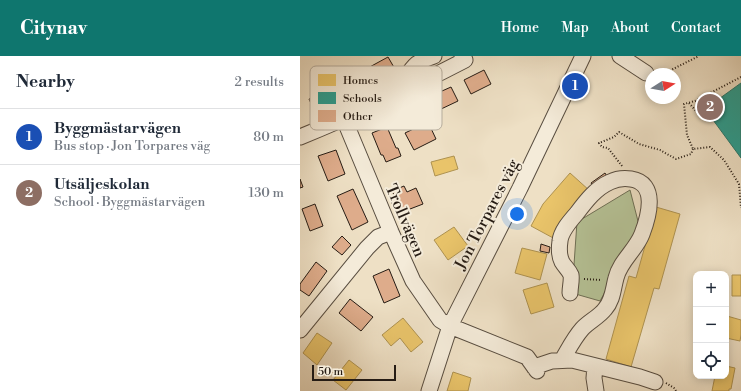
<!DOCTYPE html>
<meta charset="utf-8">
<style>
:root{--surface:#fff;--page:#f6f6f7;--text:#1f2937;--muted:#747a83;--line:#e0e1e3;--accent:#0f766e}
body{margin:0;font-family:"Libre Bodoni",serif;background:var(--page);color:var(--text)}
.controls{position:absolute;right:12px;bottom:12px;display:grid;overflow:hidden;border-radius:8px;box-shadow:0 2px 10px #0003}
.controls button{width:36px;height:36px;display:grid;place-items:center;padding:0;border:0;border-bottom:1px solid var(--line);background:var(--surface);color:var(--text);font:20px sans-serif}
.compass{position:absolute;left:345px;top:12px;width:36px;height:36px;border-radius:50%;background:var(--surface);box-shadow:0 2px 10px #0003;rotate:79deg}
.scale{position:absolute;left:12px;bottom:10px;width:84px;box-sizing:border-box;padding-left:4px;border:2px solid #261c14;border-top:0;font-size:11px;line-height:14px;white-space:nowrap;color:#261c14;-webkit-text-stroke:3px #f4ebd9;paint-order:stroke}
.you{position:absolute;left:217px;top:158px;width:14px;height:14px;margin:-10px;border:3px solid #fff;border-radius:50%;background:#1a73e8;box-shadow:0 0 0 6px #1a73e833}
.badge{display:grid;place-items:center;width:26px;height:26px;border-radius:50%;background:var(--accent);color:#fff;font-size:13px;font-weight:700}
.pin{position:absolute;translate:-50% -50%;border:2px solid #fff;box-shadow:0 1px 4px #0006}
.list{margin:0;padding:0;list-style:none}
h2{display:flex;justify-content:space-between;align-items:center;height:52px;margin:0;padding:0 16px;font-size:17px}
h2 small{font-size:13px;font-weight:400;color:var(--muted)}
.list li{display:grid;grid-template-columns:26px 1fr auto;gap:12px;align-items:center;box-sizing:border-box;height:56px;padding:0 16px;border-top:1px solid var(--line)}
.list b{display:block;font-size:15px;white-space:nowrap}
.list p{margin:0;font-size:13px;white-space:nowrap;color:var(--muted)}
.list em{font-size:13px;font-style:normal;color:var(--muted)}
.icon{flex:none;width:22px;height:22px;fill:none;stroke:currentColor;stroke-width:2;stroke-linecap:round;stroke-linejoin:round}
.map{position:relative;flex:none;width:441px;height:335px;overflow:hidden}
header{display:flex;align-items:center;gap:24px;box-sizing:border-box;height:56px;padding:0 20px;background:var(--accent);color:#fff}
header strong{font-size:19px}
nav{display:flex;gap:22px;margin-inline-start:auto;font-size:14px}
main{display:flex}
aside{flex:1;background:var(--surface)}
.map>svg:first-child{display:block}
.green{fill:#b6c397;stroke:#6e7056}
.homes{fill:#e9c46a;stroke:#ae9250}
.schools{fill:#2a9d8f;stroke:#29766a}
.building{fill:#deac8b;stroke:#261c14}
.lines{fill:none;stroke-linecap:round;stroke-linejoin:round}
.minor-casing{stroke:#584d40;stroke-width:17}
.path{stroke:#261c14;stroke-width:2;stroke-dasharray:1 2;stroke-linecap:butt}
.minor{stroke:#f4ebd9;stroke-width:15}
.labels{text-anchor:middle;stroke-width:4;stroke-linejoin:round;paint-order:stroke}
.street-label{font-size:16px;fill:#261c14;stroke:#f4ebd9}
.key{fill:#f4ebd9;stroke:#b6ad9e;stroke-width:1}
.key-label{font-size:11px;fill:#261c14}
</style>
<header>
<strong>Citynav</strong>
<nav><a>Home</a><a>Map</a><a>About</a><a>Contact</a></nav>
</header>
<main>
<aside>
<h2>Nearby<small>2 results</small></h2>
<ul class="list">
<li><span class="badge" style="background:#1a4fb4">1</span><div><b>Byggmästarvägen</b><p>Bus stop · Jon Torpares väg</p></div><em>80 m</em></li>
<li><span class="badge" style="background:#8d6e63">2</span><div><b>Utsäljeskolan</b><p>School · Byggmästarvägen</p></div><em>130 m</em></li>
</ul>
</aside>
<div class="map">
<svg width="441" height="335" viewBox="0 0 441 335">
<rect width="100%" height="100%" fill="#eee0c5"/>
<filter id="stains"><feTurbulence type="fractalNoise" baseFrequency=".005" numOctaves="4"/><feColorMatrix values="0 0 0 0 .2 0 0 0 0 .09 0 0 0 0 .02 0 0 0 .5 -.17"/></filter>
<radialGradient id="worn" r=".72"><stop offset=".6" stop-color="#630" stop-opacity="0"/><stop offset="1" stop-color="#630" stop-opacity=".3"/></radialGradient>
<path class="green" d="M330 134 340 173 300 245 272 237 277 166Z"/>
<path class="homes" d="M154 100 158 113 135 120 131 106Z
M270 117 290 135 255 183 231 170 243 148Z
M356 151 380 158 359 233 354 232 331 311 306 303 329 220 336 222Z
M154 171 168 190 148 204 134 184Z
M222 192 247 198 240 224 215 217Z
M432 219H441V240H432Z
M247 227 254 251 231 258 223 234Z
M427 260 441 264V279L440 285 426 282Z
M103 262 123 286 111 296 100 282 91 290 82 279Z
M17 277 32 287 17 309 3 297Z
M49 304 62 314 46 334 33 324Z
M426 310 435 312 431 333H429V335H412L415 320H426Z
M153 316 171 322 168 335H147Z"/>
<path class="schools" d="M441 27V102L405 53Z"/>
<path class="building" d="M88 1 99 20 63 39 51 18 65 11 66 13Z
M184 14 191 28 171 38 164 24Z
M151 31 158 45 139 54 133 39Z
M33 32 39 46 15 57 9 43Z
M128 66 136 83 114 94 105 77Z
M87 71 96 92H98L101 100 86 106 83 99H81L72 77Z
M36 94 45 118 28 125 18 100Z
M305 117 308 122 295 133 291 127Z
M0 123 3 131 0 132Z
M104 130 107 136 116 132 123 148 97 158 90 143 95 141 92 135Z
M53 133 68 166 52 174 37 140Z
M15 148 23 170 10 175 2 153Z
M42 180 51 189 42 199 32 191Z
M241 188 250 191 249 197 240 195Z
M16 206 27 215 9 240 0 234V228Z
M89 213 100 240 84 247 73 220Z
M50 243 73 261 61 275 39 257Z"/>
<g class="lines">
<g class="minor-casing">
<path id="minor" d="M320 0 346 17
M108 33 105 23C115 7 117 6 134 0
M44 63 91 176 113 225 140 264 150 270 227 301 237 315
M0 81C57 58 111 32 165 4L162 0
M0 274 67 192 78 181 91 176
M262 304C268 294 274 282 282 273 288 266 299 261 305 253 313 244 313 233 316 222 320 205 336 194 342 178 349 160 358 127 331 123 324 122 316 123 310 126 296 132 286 145 277 157 270 165 261 175 260 185 259 192 259 200 262 206 265 211 269 214 271 219 272 224 270 231 270 237
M295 310 294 322 296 335
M234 311 252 305 272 304 340 321 355 326
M129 335 150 270 220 132 283 0"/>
</g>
<path class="path" d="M358 18 371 14 399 0
M441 21 395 45 384 48 387 79 393 93 410 91 424 104 439 128 441 152
M389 47 403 63
M322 110 308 92 302 91 299 87 314 81 319 76 339 88 360 94 376 103 391 98 393 93
M284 223 302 224
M366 327 374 332 376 335"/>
<use href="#minor" class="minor"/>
</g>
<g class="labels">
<g class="street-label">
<text transform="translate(186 158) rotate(-63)" y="6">Jon Torpares väg</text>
<text transform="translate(106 164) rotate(67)" y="6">Trollvägen</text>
</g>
</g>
<rect x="10" y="10" width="132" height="64" rx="6" class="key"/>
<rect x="18" y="18" width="18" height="12" fill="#e9c46a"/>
<rect x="18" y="36" width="18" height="12" fill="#2a9d8f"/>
<rect x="18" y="54" width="18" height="12" fill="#deac8b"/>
<g class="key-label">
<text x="43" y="28">Homes</text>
<text x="43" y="46">Schools</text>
<text x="43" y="64">Other</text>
</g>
<rect width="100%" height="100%" filter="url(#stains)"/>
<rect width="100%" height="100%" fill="url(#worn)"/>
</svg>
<div class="controls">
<button>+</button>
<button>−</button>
<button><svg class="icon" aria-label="locate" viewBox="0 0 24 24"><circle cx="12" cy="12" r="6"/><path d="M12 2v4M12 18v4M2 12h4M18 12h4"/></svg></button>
</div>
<svg class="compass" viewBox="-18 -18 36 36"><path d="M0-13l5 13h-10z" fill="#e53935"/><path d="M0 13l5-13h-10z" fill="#747a83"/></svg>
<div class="scale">50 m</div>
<div class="you"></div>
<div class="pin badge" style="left:275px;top:30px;background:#1a4fb4">1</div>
<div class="pin badge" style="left:410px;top:51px;background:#8d6e63">2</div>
</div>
</main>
